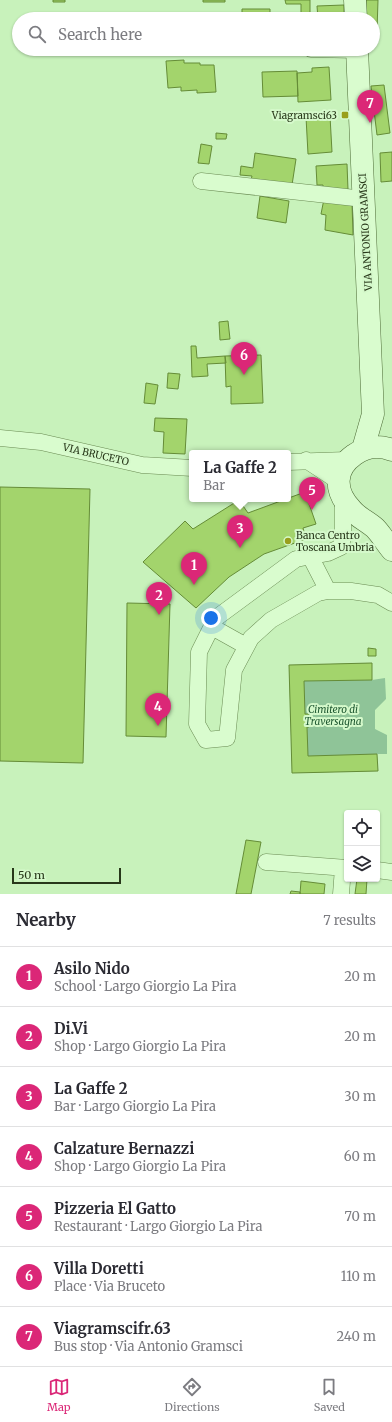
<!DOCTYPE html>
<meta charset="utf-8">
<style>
:root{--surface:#fff;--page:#f2f2f3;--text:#2b2b33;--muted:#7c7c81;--line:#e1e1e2;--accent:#db2777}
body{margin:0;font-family:Merriweather,serif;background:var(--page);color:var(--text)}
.controls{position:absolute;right:12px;bottom:12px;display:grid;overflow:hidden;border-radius:4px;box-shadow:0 1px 3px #0004}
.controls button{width:36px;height:36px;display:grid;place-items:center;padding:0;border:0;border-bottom:1px solid var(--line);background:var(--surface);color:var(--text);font:20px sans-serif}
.scale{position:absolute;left:12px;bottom:10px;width:109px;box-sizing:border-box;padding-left:4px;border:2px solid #28381a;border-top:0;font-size:11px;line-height:14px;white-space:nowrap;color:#28381a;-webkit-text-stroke:3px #d5f9cb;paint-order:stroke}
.you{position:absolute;left:211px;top:618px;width:14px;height:14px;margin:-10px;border:3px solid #fff;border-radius:50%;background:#1a73e8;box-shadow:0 0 0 6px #1a73e833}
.badge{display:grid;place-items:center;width:26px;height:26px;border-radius:50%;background:var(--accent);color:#fff;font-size:13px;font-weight:700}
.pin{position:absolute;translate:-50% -33px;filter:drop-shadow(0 1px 2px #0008)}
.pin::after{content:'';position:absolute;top:21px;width:14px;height:12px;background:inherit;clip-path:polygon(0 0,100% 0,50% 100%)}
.popup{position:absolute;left:189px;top:450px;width:102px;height:52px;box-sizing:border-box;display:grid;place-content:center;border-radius:4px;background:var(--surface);filter:drop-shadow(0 1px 3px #0005);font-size:13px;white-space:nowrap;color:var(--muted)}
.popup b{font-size:15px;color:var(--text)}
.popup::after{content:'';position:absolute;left:50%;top:100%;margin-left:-8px;border:8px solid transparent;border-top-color:var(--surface)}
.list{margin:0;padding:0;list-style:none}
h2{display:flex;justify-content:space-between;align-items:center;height:52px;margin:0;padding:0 16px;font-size:17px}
h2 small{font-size:13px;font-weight:400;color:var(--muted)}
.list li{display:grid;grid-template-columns:26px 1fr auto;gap:12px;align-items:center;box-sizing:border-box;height:60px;padding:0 16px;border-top:1px solid var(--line)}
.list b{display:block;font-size:15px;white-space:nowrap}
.list p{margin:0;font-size:13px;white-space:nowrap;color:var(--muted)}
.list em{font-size:13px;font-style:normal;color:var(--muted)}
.icon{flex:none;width:22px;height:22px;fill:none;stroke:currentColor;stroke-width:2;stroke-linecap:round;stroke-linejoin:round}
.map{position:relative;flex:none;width:392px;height:894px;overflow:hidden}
.search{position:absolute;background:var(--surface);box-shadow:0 1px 3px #0004;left:12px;right:12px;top:12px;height:44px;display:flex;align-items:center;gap:10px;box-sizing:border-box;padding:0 14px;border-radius:22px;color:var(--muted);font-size:15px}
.sheet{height:472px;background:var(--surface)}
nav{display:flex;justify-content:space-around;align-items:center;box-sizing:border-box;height:56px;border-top:1px solid var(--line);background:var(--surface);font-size:11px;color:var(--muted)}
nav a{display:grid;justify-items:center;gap:2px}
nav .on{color:var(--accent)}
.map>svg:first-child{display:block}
.cemetery{fill:#8fc498}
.building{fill:#a3d46c;stroke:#658c37}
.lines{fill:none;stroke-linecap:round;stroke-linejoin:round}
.street-casing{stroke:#6a8b53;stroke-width:17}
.secondary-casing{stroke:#4e6c37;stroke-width:23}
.street{stroke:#d9fcce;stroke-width:16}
.secondary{stroke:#d9fcce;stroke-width:22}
.poi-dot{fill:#999f1d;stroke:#d5f9cb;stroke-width:1.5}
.labels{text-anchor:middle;stroke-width:4;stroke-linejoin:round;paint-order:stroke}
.poi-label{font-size:10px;fill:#28381a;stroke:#d5f9cb;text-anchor:end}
.street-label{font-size:10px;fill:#28381a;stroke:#d5f9cb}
.park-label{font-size:10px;font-style:italic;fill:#1e5730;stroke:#d5f9cb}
</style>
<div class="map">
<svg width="392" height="894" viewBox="0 0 392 894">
<rect width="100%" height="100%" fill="#c8f2bb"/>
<path class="cemetery" d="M372 663V680L385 678 386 699 375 710V729L387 735V754H377L378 771 292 773 289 665Z"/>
<path class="building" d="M53 0H65V2H53Z
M203 0H225V2H203Z
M285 0H310V16H301V4H286Z
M366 0H378L377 31H373V19H366Z
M344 5V19H318L317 6Z
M242 9H270V19H242Z
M184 60V63H200V65H214L216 92 197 93V90L181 91V87L168 88 166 61Z
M329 67 331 100 298 102 297 73 312 72V68Z
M297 71 298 96 263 97 262 72Z
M384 85 390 133 377 135 371 86Z
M330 116 332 152 308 154 306 117Z
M216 133 227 134 226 139H216Z
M201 144 212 146 209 164 198 163Z
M392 152V181L381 182 380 153Z
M255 153 296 159 292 185 251 180 252 176 240 175 241 166 253 168Z
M347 164 348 190 323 191V185H317L316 166Z
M260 196 289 201 286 223 257 218Z
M324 199 352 203 353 235 325 230 326 215 321 214Z
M228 321 230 339 220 340 219 322Z
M191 346H196L197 358 225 356 226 363 207 364 208 376 192 377Z
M261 355 263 403 231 404V386L226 387 225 356Z
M168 373 180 374 178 389 167 388Z
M146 383 158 385 155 404 144 403Z
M155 418 187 419 185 454 163 453 164 432 154 431Z
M0 487 90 489 83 763 0 761Z
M305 492 316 524 303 528 306 539 264 554 229 577 196 608 143 562 185 521 193 529 239 500 248 513Z
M127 603 170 604 166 737 126 736Z
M368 648 376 649V656H368Z
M372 663V680L304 681 305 714H309V727H307L308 756 377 754 378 771 292 773 289 665Z
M246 840 261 842 251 894H236Z
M357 879H367L366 894H355Z
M301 881 325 884 324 894H300Z
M291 891 300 892V894H290Z"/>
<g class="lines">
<g class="street-casing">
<path id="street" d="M311 49 357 50
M201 181 364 199
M0 438 41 442 142 465 192 468
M306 460 338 481
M288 462 347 460
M343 499V536L341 547 328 553 296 559 216 618 199 652 197 724 206 740 227 738 234 670 251 638 271 620 318 593 328 591H351L378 595 392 603
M310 556 328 591
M212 627 246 646
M266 862 347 868
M377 870 392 872
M341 894 343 868"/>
</g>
<g class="secondary-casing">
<path id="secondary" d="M355 0 356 19
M357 49 373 414 363 449
M392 450C379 445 366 446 354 455 334 469 334 491 351 509 357 517 367 521 375 528 381 534 386 543 392 550"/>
</g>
<use href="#street" class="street"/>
<use href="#secondary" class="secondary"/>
</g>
<g class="poi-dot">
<rect x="341" y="111" width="8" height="8" rx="2"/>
<circle cx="288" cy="541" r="4"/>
</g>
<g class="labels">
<g class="poi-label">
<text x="337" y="119">Viagramsci63</text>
<text x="296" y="539" text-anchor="start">Banca Centro<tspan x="296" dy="12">Toscana Umbria</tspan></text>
</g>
<g class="street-label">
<text transform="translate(365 232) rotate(-93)" y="4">VIA ANTONIO GRAMSCI</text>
<text transform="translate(96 454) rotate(13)" y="4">VIA BRUCETO</text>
</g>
<g class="park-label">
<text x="333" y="713">Cimitero di<tspan x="333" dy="12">Traversagna</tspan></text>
</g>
</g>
</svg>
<div class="controls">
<button><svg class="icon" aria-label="locate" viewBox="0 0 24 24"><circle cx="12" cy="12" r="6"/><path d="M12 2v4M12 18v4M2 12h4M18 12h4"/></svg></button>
<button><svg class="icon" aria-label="layers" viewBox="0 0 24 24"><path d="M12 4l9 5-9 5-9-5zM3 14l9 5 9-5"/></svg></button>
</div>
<div class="scale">50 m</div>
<div class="you"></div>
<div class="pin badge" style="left:194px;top:585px">1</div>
<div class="pin badge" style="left:159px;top:615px">2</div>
<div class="pin badge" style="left:240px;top:548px">3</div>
<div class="popup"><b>La Gaffe 2</b>Bar</div>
<div class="pin badge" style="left:158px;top:726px">4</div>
<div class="pin badge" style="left:312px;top:510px">5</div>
<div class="pin badge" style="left:244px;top:375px">6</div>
<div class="pin badge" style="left:370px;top:123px">7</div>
<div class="search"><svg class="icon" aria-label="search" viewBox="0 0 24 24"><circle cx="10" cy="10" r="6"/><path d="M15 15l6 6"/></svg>Search here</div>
</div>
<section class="sheet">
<h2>Nearby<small>7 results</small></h2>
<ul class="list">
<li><span class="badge">1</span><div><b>Asilo Nido</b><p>School · Largo Giorgio La Pira</p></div><em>20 m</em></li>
<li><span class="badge">2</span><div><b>Di.Vi</b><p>Shop · Largo Giorgio La Pira</p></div><em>20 m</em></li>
<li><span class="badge">3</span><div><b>La Gaffe 2</b><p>Bar · Largo Giorgio La Pira</p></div><em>30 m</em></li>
<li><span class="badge">4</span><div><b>Calzature Bernazzi</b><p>Shop · Largo Giorgio La Pira</p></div><em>60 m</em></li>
<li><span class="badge">5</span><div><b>Pizzeria El Gatto</b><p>Restaurant · Largo Giorgio La Pira</p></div><em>70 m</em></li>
<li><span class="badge">6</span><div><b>Villa Doretti</b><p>Place · Via Bruceto</p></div><em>110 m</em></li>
<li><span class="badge">7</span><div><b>Viagramscifr.63</b><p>Bus stop · Via Antonio Gramsci</p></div><em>240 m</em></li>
</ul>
</section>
<nav>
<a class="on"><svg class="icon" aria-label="map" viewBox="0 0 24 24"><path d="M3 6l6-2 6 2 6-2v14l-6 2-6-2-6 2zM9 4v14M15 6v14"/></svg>Map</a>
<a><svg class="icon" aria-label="directions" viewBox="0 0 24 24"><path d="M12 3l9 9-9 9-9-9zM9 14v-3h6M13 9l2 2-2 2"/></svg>Directions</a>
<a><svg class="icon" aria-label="saved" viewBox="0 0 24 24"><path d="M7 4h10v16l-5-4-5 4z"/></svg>Saved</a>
</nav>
